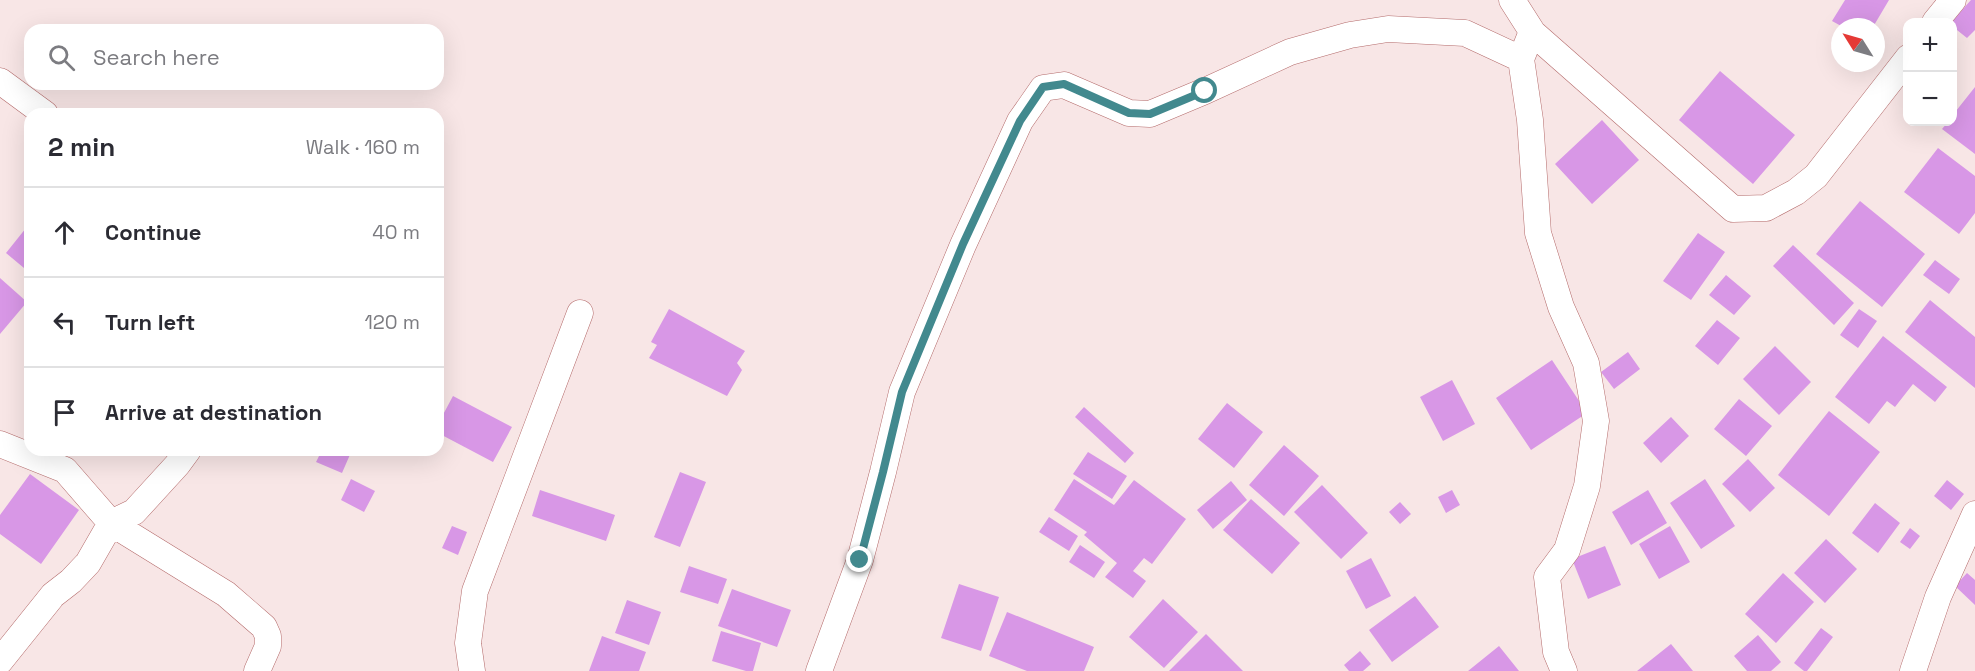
<!DOCTYPE html>
<meta charset="utf-8">
<style>
:root{--surface:#fff;--page:#f7f7f7;--text:#2b2b33;--muted:#7c7c81;--line:#e1e1e2}
body{margin:0;font-family:"Space Grotesk",sans-serif;background:var(--page);color:var(--text)}
.controls{position:absolute;right:18px;top:18px;display:grid;overflow:hidden;border-radius:12px;box-shadow:0 6px 24px #0002}
.controls button{width:54px;height:54px;display:grid;place-items:center;padding:0;border:0;border-bottom:2px solid var(--line);background:var(--surface);color:var(--text);font:30px sans-serif}
.compass{position:absolute;left:1831px;top:18px;width:54px;height:54px;border-radius:50%;background:var(--surface);box-shadow:0 6px 24px #0002;rotate:307deg}
.stop{position:absolute;width:18px;height:18px;margin:-14px;border:4px solid #42898e;border-radius:50%;background:#fff}
.stop.end{background:#42898e;border-color:#fff;box-shadow:0 2px 6px #0008}
.list{margin:0;padding:0;list-style:none}
h2{display:flex;justify-content:space-between;align-items:center;height:78px;margin:0;padding:0 24px;font-size:26px}
h2 small{font-size:20px;font-weight:400;color:var(--muted)}
.list li{display:grid;grid-template-columns:39px 1fr auto;gap:18px;align-items:center;box-sizing:border-box;height:90px;padding:0 24px;border-top:2px solid var(--line)}
.list b{display:block;font-size:22px;white-space:nowrap}
.list em{font-size:20px;font-style:normal;color:var(--muted)}
.icon{flex:none;width:33px;height:33px;fill:none;stroke:currentColor;stroke-width:2;stroke-linecap:round;stroke-linejoin:round}
.map{position:relative;flex:none;width:1975px;height:671px;overflow:hidden}
.search{position:absolute;background:var(--surface);box-shadow:0 6px 24px #0002;left:24px;top:24px;width:420px;height:66px;display:flex;align-items:center;gap:15px;box-sizing:border-box;padding:0 21px;border-radius:18px;color:var(--muted);font-size:22px}
.panel{position:absolute;background:var(--surface);box-shadow:0 6px 24px #0002;left:24px;top:108px;width:420px;height:348px;border-radius:18px}
.map>svg:first-child{display:block}
.building{fill:#d897e6}
.lines{fill:none;stroke-linecap:round;stroke-linejoin:round}
.minor-casing{stroke:#b46b6b;stroke-width:27}
.minor{stroke:#fff;stroke-width:26}
.route{stroke:#42898e;stroke-width:8}
</style>
<div class="map">
<svg width="1975" height="671" viewBox="0 0 1975 671">
<rect width="100%" height="100%" fill="#f8e6e6"/>
<path class="building" d="M1845 0H1889L1873 27H1843L1832 21Z
M1971 0H1975V30L1967 38 1952 26V21Z
M1720 71 1795 135 1753 184 1679 120Z
M1975 87V154L1942 129 1948 122H1952V116Z
M1602 120 1639 160 1592 204 1555 164Z
M1938 148 1975 176V213L1959 234 1904 192Z
M1860 201 1925 254 1882 307 1816 254Z
M30 223V273L6 253Z
M1698 233 1725 252 1691 300 1663 281Z
M1793 245 1854 303 1834 325 1773 266Z
M1935 260 1960 279 1949 294 1923 275Z
M1726 275 1751 296 1734 315 1709 295Z
M0 278 27 302 0 334Z
M1930 300 1975 337V388L1905 332Z
M669 309 745 351 737 363 742 370 727 396 649 358 657 345 651 342Z
M1859 309 1877 321 1858 348 1840 335Z
M1717 320 1740 338 1718 365 1695 346Z
M1883 336 1947 387 1935 402 1913 384 1895 407 1887 401 1869 424 1835 397Z
M1775 346 1811 382 1779 415 1743 379Z
M1628 352 1640 369 1614 389 1601 372Z
M1552 360 1587 413 1531 450 1496 398Z
M1452 380 1475 424 1443 441 1420 397Z
M453 396 512 427 493 462 438 433V424Z
M1739 399 1772 426 1746 456 1714 429Z
M1227 403 1263 432 1234 468 1198 439Z
M1084 407 1134 453 1125 463 1075 417Z
M1829 411 1880 452 1829 516 1778 475Z
M1671 417 1689 436 1661 463 1643 443Z
M1284 445 1319 476 1284 516 1249 485Z
M322 450H352L342 473 316 462Z
M1088 452 1127 476 1112 499 1073 474Z
M1748 459 1775 488 1750 512 1722 484Z
M680 472 706 482 680 547 654 537Z
M30 474 79 510 41 564 0 534V515Z
M351 479 375 491 364 512 341 500Z
M1074 479 1114 505 1134 480 1186 519 1152 564 1144 558 1133 571 1146 581 1133 598 1105 577 1117 563 1084 535 1087 532 1054 510Z
M1705 479 1735 526 1701 549 1670 503Z
M1947 480 1964 494 1951 510 1934 496Z
M1231 481 1247 500 1213 529 1197 510Z
M1322 485 1368 533 1341 559 1294 512Z
M540 490 615 515 606 541 532 516Z
M1452 490 1460 505 1446 513 1438 497Z
M1648 490 1667 523 1631 545 1612 512Z
M1251 499 1300 543 1272 574 1223 530Z
M1400 502 1411 514 1400 524 1389 512Z
M1875 503 1900 523 1878 553 1852 533Z
M1049 517 1078 536 1069 551 1039 532Z
M452 526 467 532 458 555 442 548Z
M1670 526 1690 562 1659 579 1639 544Z
M1910 528 1920 536 1910 549 1900 542Z
M1826 539 1857 569 1825 603 1794 573Z
M1080 545 1105 562 1094 578 1069 562Z
M1605 546 1621 585 1588 599 1572 559Z
M1371 558 1391 596 1366 609 1346 571Z
M689 566 727 579 718 604 680 592Z
M1783 573 1814 602 1776 643 1745 614Z
M1967 573 1975 580V605L1955 586Z
M959 584 999 597 981 651 941 638Z
M732 589 791 610 777 647 718 626Z
M1415 596 1439 627 1392 662 1369 630Z
M1163 599 1198 632 1164 668 1129 637Z
M627 600 661 612 649 645 615 633Z
M1007 612 1094 647 1084 671H1027L989 656Z
M1821 628 1833 637 1807 671H1804L1794 663Z
M721 631 761 643 753 671H746L712 661Z
M1206 634 1243 671H1169Z
M1758 635 1781 662 1771 671H1747L1734 656Z
M602 636 646 652 639 671H589Z
M1671 644 1693 671H1637Z
M1499 646 1519 671H1468Z
M1360 651 1371 664 1363 671H1349L1344 665Z"/>
<g class="lines">
<g class="minor-casing">
<path id="minor" d="M1512 0 1533 33 1733 209 1766 208 1796 192 1816 176 1908 58
M1935 22 1953 0
M1533 33 1531 34 1521 59 1530 120 1538 233 1561 307 1586 363 1596 421 1587 486 1567 550 1547 577 1556 652 1564 671
M0 81 45 114
M0 444 65 470 111 523 226 594 264 627 268 636V646L257 671
M0 661 53 595 71 581 88 563 111 523 134 512 177 465 188 450
M472 671 468 643 475 591 580 313
M819 671 860 560 883 472 902 392 963 245 1020 121 1043 88 1064 85 1129 113 1150 114 1205 91 1290 52 1350 35 1388 29 1465 33 1521 59
M1913 671 1938 597 1975 514"/>
</g>
<use href="#minor" class="minor"/>
</g>
<g class="lines">
<path class="route" d="M860 560 883 472 902 392 963 244 1020 121 1043 87 1064 84 1129 113 1150 114 1205 91"/>
</g>
</svg>
<div class="controls">
<button>+</button>
<button>−</button>
</div>
<svg class="compass" viewBox="-18 -18 36 36"><path d="M0-13l5 13h-10z" fill="#e53935"/><path d="M0 13l5-13h-10z" fill="#7c7c81"/></svg>
<div class="stop" style="left:1205px;top:91px"></div>
<div class="stop end" style="left:860px;top:560px"></div>
<div class="search"><svg class="icon" aria-label="search" viewBox="0 0 24 24"><circle cx="10" cy="10" r="6"/><path d="M15 15l6 6"/></svg>Search here</div>
<section class="panel">
<h2>2 min<small>Walk · 160 m</small></h2>
<ul class="list">
<li><svg class="icon" aria-label="ahead" viewBox="0 0 24 24"><path d="M12 20V5M6 11l6-6 6 6"/></svg><div><b>Continue</b></div><em>40 m</em></li>
<li><svg class="icon" aria-label="left" viewBox="0 0 24 24"><path d="M17 20v-9H6M10 6l-5 5 5 5"/></svg><div><b>Turn left</b></div><em>120 m</em></li>
<li><svg class="icon" aria-label="arrive" viewBox="0 0 24 24"><path d="M6 21V4h12l-3 4 3 4H6"/></svg><div><b>Arrive at destination</b></div></li>
</ul>
</section>
</div>
